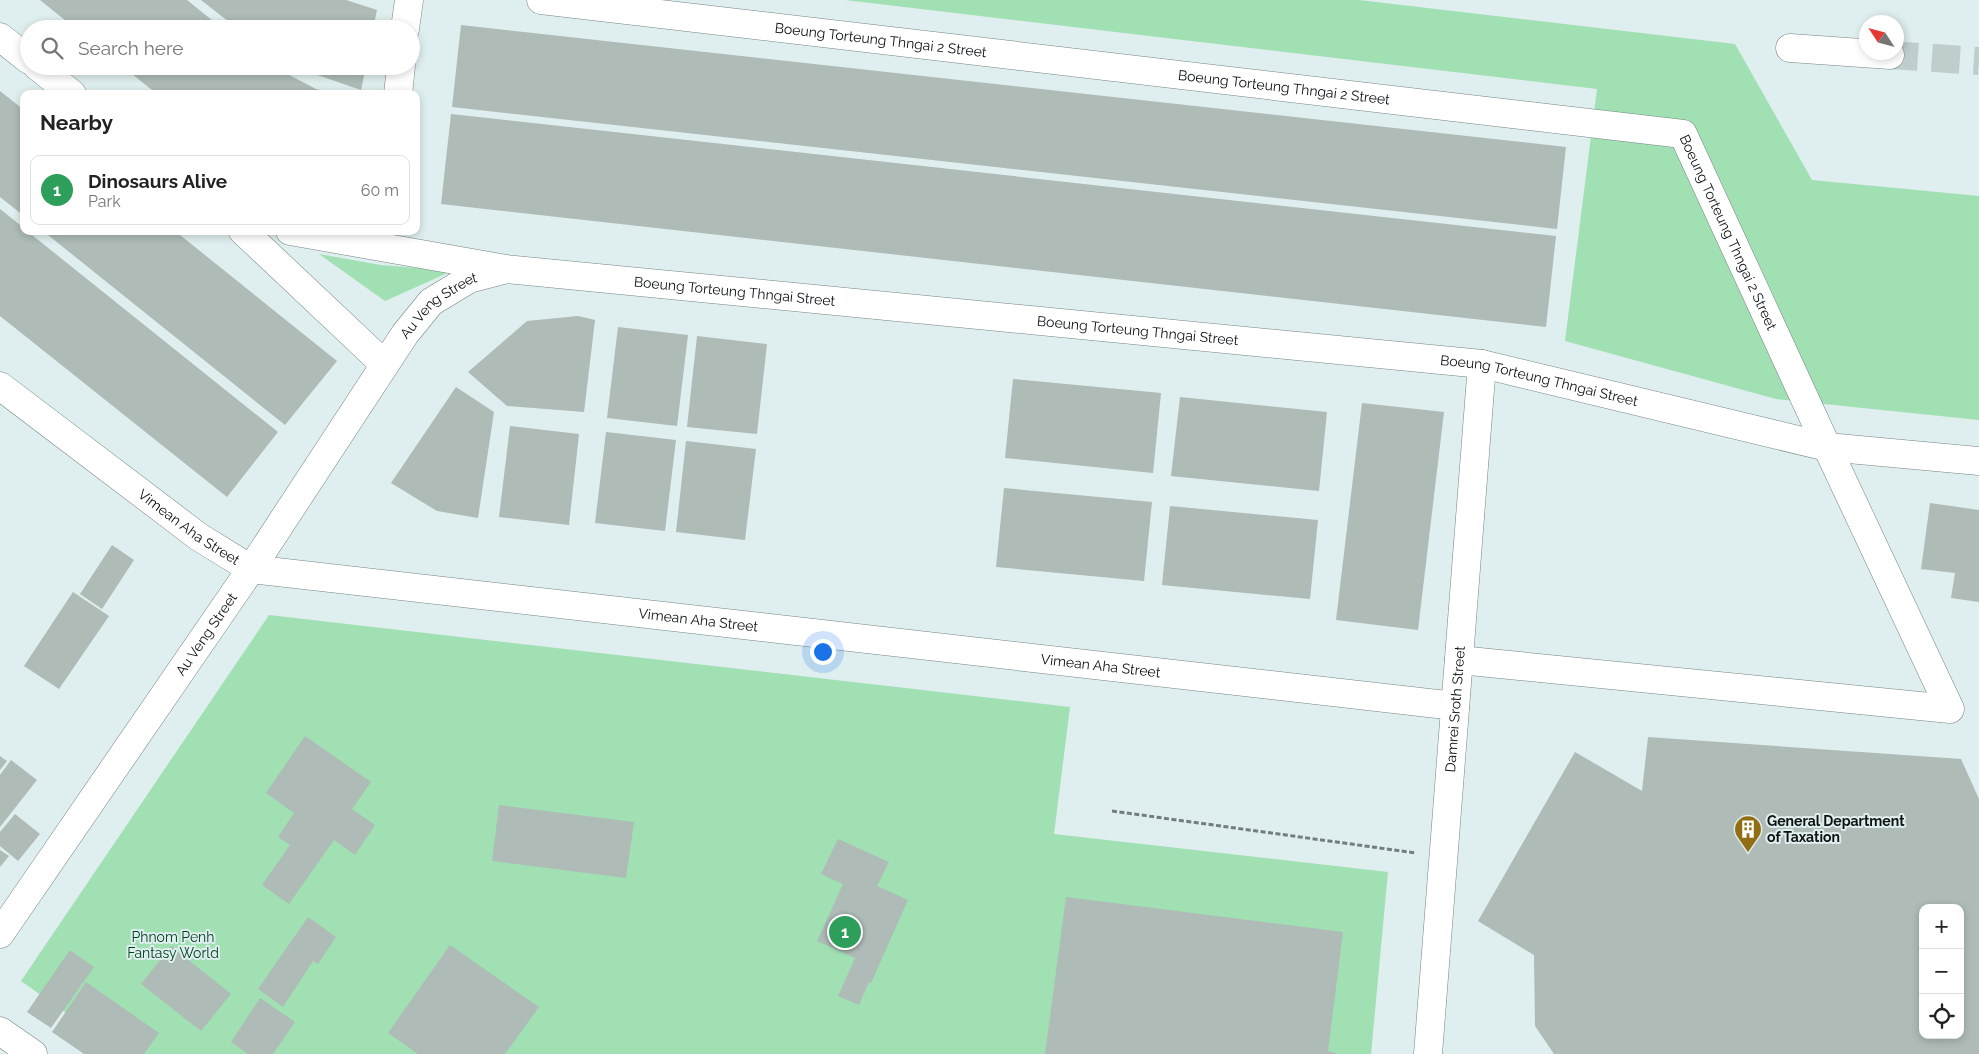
<!DOCTYPE html>
<meta charset="utf-8">
<style>
:root{--surface:#fff;--page:#f6f6f6;--text:#222;--muted:#767676;--line:#e0e0e0;--accent:#2563eb}
body{margin:0;font-family:Raleway,sans-serif;background:var(--page);color:var(--text)}
.controls{position:absolute;right:15px;bottom:15px;display:grid;overflow:hidden;border-radius:10px;box-shadow:0 2px 8px #0003}
.controls button{width:45px;height:45px;display:grid;place-items:center;padding:0;border:0;border-bottom:1px solid var(--line);background:var(--surface);color:var(--text);font:25px sans-serif}
.compass{position:absolute;left:1859px;top:15px;width:45px;height:45px;border-radius:50%;background:var(--surface);box-shadow:0 2px 8px #0003;rotate:306deg}
.you{position:absolute;left:822px;top:651px;width:18px;height:18px;margin:-12px;border:4px solid #fff;border-radius:50%;background:#1a73e8;box-shadow:0 0 0 8px #1a73e833}
.badge{display:grid;place-items:center;width:32px;height:32px;border-radius:50%;background:var(--accent);color:#fff;font-size:16px;font-weight:700}
.pin{position:absolute;translate:-50% -50%;border:2px solid #fff;box-shadow:0 1px 5px #0006}
.list{margin:0;padding:0;list-style:none}
h2{display:flex;justify-content:space-between;align-items:center;height:65px;margin:0;padding:0 20px;font-size:21px}
h2 small{font-size:16px;font-weight:400;color:var(--muted)}
.list li{display:grid;grid-template-columns:32px 1fr auto;gap:15px;align-items:center;box-sizing:border-box;height:70px;margin:0 10px 10px;padding:0 10px;border:1px solid var(--line);border-radius:10px}
.list b{display:block;font-size:19px;white-space:nowrap}
.list p{margin:0;font-size:16px;white-space:nowrap;color:var(--muted)}
.list em{font-size:16px;font-style:normal;color:var(--muted)}
.icon{flex:none;width:28px;height:28px;fill:none;stroke:currentColor;stroke-width:2;stroke-linecap:round;stroke-linejoin:round}
.map{position:relative;flex:none;width:1979px;height:1054px;overflow:hidden}
.search{position:absolute;background:var(--surface);box-shadow:0 2px 8px #0003;left:20px;top:20px;width:400px;height:55px;display:flex;align-items:center;gap:12px;box-sizing:border-box;padding:0 18px;border-radius:28px;color:var(--muted);font-size:19px}
.panel{position:absolute;background:var(--surface);box-shadow:0 2px 8px #0003;left:20px;top:90px;width:400px;height:145px;border-radius:10px}
.map>svg:first-child{display:block}
.green{fill:#a1e0b3}
.building{fill:#aebbb7;fill-rule:evenodd}
.lines{fill:none;stroke-linecap:round;stroke-linejoin:round}
.minor-tunnel{stroke:#bfcdcd;stroke-width:28;stroke-dasharray:28 14;stroke-linecap:butt}
.minor-casing{stroke:#768484;stroke-width:29}
.path{stroke:#737d7d;stroke-width:3;stroke-dasharray:5 2.5;stroke-linecap:butt}
.minor{stroke:#fff;stroke-width:28}
.labels{text-anchor:middle;stroke-width:4;stroke-linejoin:round;paint-order:stroke}
.street-label{font-size:14px;fill:#0c1111;stroke:#dfeeee}
.poi-label{font-size:14px;font-weight:bold;fill:#0c1111;stroke:#dfeeee;text-anchor:start}
.park-label{font-size:14px;fill:#00401f;stroke:#dfeeee}
</style>
<div class="map">
<svg width="1979" height="1054" viewBox="0 0 1979 1054">
<rect width="100%" height="100%" fill="#dfeeee"/>
<path class="green" d="M845 0H1359L1735 44 1812 180 1979 196V420L1776 399 1565 341 1597 89Z
M319 254 381 265 452 271 385 301Z
M269 615 1070 707 1054 834 1388 872 1371 1054H124L21 981Z"/>
<path class="building" d="M40 0H187L223 29H76Z
M201 0H346L377 10 373 29H238Z
M461 25 1566 147 1557 229 452 107Z
M122 66H272L316 89 332 93 157 94Z
M291 66H366L361 90Z
M0 91 24 110V216L0 197Z
M451 114 1556 236 1546 327 441 204Z
M0 209 24 228V231H27L278 432 227 497 0 316Z
M43 231H175L337 361 285 425Z
M578 316 595 320 584 412 507 406 468 372 527 321Z
M618 327 688 335 677 426 607 418Z
M697 336 767 344 757 434 687 427Z
M1013 379 1161 393 1153 473 1005 458Z
M456 387 494 412 478 518 437 511 391 483Z
M1180 397 1327 412 1319 491 1171 476Z
M1362 403 1444 412 1418 630 1336 620Z
M510 426 579 434 569 525 499 517Z
M606 432 676 440 665 531 595 523Z
M686 441 756 449 745 540 676 532Z
M1004 488 1152 502 1144 581 996 567Z
M1930 503 1979 510V602L1951 598 1955 573 1921 569Z
M1170 506 1318 520 1310 599 1162 585Z
M112 545 134 560 102 609 80 594Z
M73 592 109 616 59 689 24 666Z
M305 736 371 782 352 809 375 825 355 855 334 840 289 904 262 885 290 845 278 837 294 813 266 793Z
M1648 737 1961 759 1979 799V1054H1554L1535 1026 1534 955 1478 921 1575 752 1642 791ZM1923 908H1960V1035H1923Z
M0 756 7 761 0 770Z
M11 760 37 780 0 827V775Z
M499 805 634 822 626 878 492 861Z
M15 814 40 834 18 861 0 846V832Z
M838 839 889 862 877 886 908 900 871 983 869 982 859 1005 838 996 855 958 817 941 843 884 821 874Z
M0 850 9 856 0 867Z
M1066 897 1343 932 1328 1051 1338 1054H1045Z
M308 917 336 937 318 964 313 961 283 1007 258 989Z
M450 945 539 1007 505 1054H418L388 1033Z
M171 946 231 994 201 1031 141 984Z
M70 950 94 967 51 1028 27 1012Z
M86 982 159 1033 144 1054H84L52 1032Z
M260 998 295 1022 273 1054H248L231 1042Z"/>
<g class="lines">
<path class="minor-tunnel" d="M1890 55 1979 61"/>
<g class="minor-casing">
<g id="minor">
<path id="s1" d="M541 0 1683 134 1827 447 1950 709 1459 660"/>
<path d="M405 29 409 0"/>
<path d="M0 37 29 60"/>
<path d="M1790 48 1890 55"/>
<path d="M37 66 72 94"/>
<path d="M398 94 401 66"/>
<path d="M243 231 384 364"/>
<path id="s2" d="M290 231 506 269 1482 364 1827 447 1979 461"/>
<path id="s3" d="M0 386 199 537 251 569 1455 706"/>
<path id="s4" d="M0 934 251 569 405 334 431 302 469 279 503 270"/>
<path d="M0 1031 33 1054"/>
<path id="s5" d="M1428 1054 1482 364"/>
</g>
</g>
<path class="path" d="M1112 811 1416 853"/>
<use href="#minor" class="minor"/>
</g>
<defs>
<g id="building-pin" transform="scale(1.4375)"><path d="M0 17L-7.5 6A9.5 9.5 0 1 1 7.5 6Z" fill="#916d14" stroke="#dfeeee"/><path d="M-4-6H4V6H1V3H-1V6H-4ZM-2.5-4.3h1.7v1.8h-1.7ZM.8-4.3h1.7v1.8H.8ZM-2.5-1h1.7V.8h-1.7ZM.8-1h1.7V.8H.8Z" fill="#fff"/></g>
</defs>
<g fill-rule="evenodd">
<use href="#building-pin" x="1748" y="829"/>
</g>
<g class="labels">
<g class="street-label">
<text dy="5" stroke="none"><textPath href="#s1" startOffset="342">Boeung Torteung Thngai 2 Street</textPath></text>
<text dy="5" stroke="none"><textPath href="#s1" startOffset="748">Boeung Torteung Thngai 2 Street</textPath></text>
<text dy="5" stroke="none"><textPath href="#s1" startOffset="1258">Boeung Torteung Thngai 2 Street</textPath></text>
<text dy="5" stroke="none"><textPath href="#s2" startOffset="449">Boeung Torteung Thngai Street</textPath></text>
<text dy="5" stroke="none"><textPath href="#s4" startOffset="769">Au Veng Street</textPath></text>
<text dy="5" stroke="none"><textPath href="#s2" startOffset="854">Boeung Torteung Thngai Street</textPath></text>
<text dy="5" stroke="none"><textPath href="#s2" startOffset="1259">Boeung Torteung Thngai Street</textPath></text>
<text dy="5" stroke="none"><textPath href="#s3" startOffset="236">Vimean Aha Street</textPath></text>
<text dy="5" stroke="none"><textPath href="#s3" startOffset="761">Vimean Aha Street</textPath></text>
<text dy="5" stroke="none"><textPath href="#s4" startOffset="364">Au Veng Street</textPath></text>
<text dy="5" stroke="none"><textPath href="#s3" startOffset="1166">Vimean Aha Street</textPath></text>
<text dy="5" stroke="none"><textPath href="#s5" startOffset="346">Damrei Sroth Street</textPath></text>
</g>
<g class="poi-label">
<text x="1767" y="826">General Department<tspan x="1767" dy="16">of Taxation</tspan></text>
</g>
<g class="park-label">
<text x="173" y="942">Phnom Penh<tspan x="173" dy="16">Fantasy World</tspan></text>
</g>
</g>
</svg>
<div class="controls">
<button>+</button>
<button>−</button>
<button><svg class="icon" aria-label="locate" viewBox="0 0 24 24"><circle cx="12" cy="12" r="6"/><path d="M12 2v4M12 18v4M2 12h4M18 12h4"/></svg></button>
</div>
<svg class="compass" viewBox="-18 -18 36 36"><path d="M0-13l5 13h-10z" fill="#e53935"/><path d="M0 13l5-13h-10z" fill="#767676"/></svg>
<div class="you"></div>
<div class="pin badge" style="left:845px;top:932px;background:#2e9e5b">1</div>
<div class="search"><svg class="icon" aria-label="search" viewBox="0 0 24 24"><circle cx="10" cy="10" r="6"/><path d="M15 15l6 6"/></svg>Search here</div>
<section class="panel">
<h2>Nearby<small></small></h2>
<ul class="list">
<li><span class="badge" style="background:#2e9e5b">1</span><div><b>Dinosaurs Alive</b><p>Park</p></div><em>60 m</em></li>
</ul>
</section>
</div>
